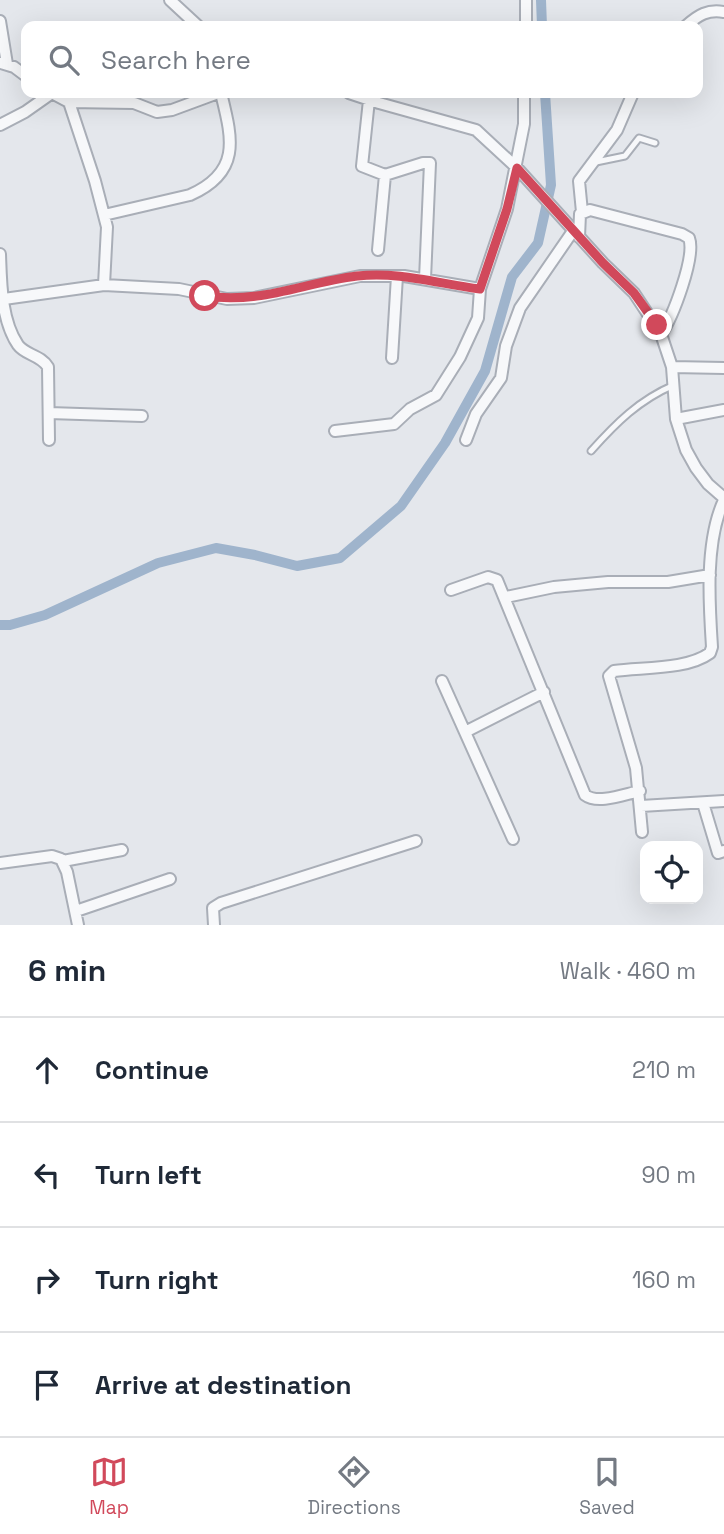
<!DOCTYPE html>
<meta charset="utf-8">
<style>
:root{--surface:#fff;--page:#f6f6f7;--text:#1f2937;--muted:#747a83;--line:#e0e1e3;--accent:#d1495b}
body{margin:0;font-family:"Space Grotesk",sans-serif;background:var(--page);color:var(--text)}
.controls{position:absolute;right:21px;bottom:21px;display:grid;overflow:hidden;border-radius:14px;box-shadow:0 7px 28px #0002}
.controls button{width:63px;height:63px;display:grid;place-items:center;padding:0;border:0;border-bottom:2px solid var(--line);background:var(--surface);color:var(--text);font:35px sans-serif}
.stop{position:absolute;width:21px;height:21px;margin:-16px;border:5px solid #d1495b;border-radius:50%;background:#fff}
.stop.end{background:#d1495b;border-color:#fff;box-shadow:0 2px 7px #0008}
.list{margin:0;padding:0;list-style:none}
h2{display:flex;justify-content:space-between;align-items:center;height:91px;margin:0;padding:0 28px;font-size:30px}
h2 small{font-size:23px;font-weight:400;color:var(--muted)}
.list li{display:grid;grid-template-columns:46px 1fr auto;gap:21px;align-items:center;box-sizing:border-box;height:105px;padding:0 28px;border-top:2px solid var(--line)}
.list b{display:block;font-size:26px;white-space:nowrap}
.list em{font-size:23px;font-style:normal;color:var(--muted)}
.icon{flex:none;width:38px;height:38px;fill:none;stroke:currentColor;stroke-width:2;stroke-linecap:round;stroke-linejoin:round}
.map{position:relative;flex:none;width:724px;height:925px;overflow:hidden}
.search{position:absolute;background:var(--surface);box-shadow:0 7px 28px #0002;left:21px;right:21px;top:21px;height:77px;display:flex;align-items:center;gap:18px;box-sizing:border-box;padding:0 24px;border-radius:14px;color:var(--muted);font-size:26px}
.sheet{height:511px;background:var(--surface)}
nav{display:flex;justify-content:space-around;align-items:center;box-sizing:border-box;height:98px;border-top:2px solid var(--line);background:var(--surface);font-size:19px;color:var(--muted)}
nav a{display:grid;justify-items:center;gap:4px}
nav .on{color:var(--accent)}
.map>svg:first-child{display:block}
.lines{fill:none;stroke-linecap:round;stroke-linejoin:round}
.canal{stroke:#9fb4cc;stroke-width:10}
.service-casing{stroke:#a9aeb7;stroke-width:9}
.minor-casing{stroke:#a9aeb7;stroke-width:14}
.service{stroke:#f7f8fa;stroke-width:5}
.minor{stroke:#f7f8fa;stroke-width:10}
.route{stroke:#d1495b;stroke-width:9}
</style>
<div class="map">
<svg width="724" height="925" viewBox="0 0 724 925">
<rect width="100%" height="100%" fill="#e4e7ec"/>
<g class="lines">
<path class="canal" d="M541 0 542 26
M0 625H10L45 615 158 563 216 548 255 555 297 566 340 558 401 506 445 443 485 371 512 277 538 243 551 185 545 93"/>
<g class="service-casing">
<path id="service" d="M596 162 625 156 639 138 655 143
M591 451C616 423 639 400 674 385"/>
</g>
<g class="minor-casing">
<path id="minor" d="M170 0 198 26
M0 21 7 64
M526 26V0
M686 26C698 15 708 9 724 12
M1 63 14 67 26 76
M52 93 69 102 134 103 157 112 172 110 218 93
M349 93 379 103 476 130 517 168 603 263 634 293 661 334 672 367 676 419 686 450 696 468 708 484 724 498
M369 100 362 166 385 175 423 163H430L425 279
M69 102 95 181 107 227 104 285
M0 125 25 112 52 93
M582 212 579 181 617 130 633 93
M104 215 190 195C242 172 232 138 221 93
M579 237 580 214 590 210 682 234 689 238C696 256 673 317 661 334
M378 250 385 175
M0 254C1 282 1 320 18 345 25 355 41 355 48 367L49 440
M4 299 104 285 179 289 227 299 254 298 360 276H404L480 289
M392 358 397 276
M672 367 724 368
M49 413 142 416
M676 419 724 410
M335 431 394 424 410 409 436 395 460 357 478 318 480 289 507 209 524 124V93
M466 440 476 414 501 378 506 346 520 308 573 231
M451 590 488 577 497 580 585 795C598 805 625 794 640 791
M506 597 554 587 608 582H668L710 575
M442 681 513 839
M465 732 544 692
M703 803 718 853 724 851
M641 806 724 801
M642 832 636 768 609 676 614 671C642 667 687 670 710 653L712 647C709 602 705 541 724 500
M63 861 122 850
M0 863 52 856 61 859 67 872 78 925
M76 911 170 879
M214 925 213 908 221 903 416 841"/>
</g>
<use href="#service" class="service"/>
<use href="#minor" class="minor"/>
</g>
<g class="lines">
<path class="route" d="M205 296C262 304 302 283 357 276 399 271 439 284 480 289L507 209 517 168 603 263 634 293 657 325"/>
</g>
</svg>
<div class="controls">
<button><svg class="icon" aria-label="locate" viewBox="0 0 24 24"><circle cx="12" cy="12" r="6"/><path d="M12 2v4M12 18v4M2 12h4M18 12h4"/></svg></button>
</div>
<div class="stop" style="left:205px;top:296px"></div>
<div class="stop end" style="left:657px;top:325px"></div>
<div class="search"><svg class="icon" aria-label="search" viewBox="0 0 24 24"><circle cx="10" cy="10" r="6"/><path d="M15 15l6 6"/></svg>Search here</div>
</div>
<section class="sheet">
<h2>6 min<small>Walk · 460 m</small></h2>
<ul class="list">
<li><svg class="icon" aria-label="ahead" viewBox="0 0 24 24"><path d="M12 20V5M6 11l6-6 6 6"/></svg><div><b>Continue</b></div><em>210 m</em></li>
<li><svg class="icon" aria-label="left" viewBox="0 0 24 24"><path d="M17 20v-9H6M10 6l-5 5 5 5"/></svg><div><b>Turn left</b></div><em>90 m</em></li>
<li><svg class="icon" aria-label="right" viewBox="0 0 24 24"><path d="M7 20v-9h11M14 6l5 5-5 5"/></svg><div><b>Turn right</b></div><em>160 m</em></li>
<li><svg class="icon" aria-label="arrive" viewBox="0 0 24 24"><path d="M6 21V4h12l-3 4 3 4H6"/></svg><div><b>Arrive at destination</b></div></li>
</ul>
</section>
<nav>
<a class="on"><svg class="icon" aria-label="map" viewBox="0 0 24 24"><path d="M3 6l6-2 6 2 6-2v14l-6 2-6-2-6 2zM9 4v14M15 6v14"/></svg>Map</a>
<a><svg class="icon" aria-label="directions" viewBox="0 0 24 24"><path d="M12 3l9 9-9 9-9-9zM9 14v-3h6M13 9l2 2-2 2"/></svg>Directions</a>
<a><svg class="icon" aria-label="saved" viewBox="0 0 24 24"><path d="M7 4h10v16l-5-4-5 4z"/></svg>Saved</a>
</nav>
